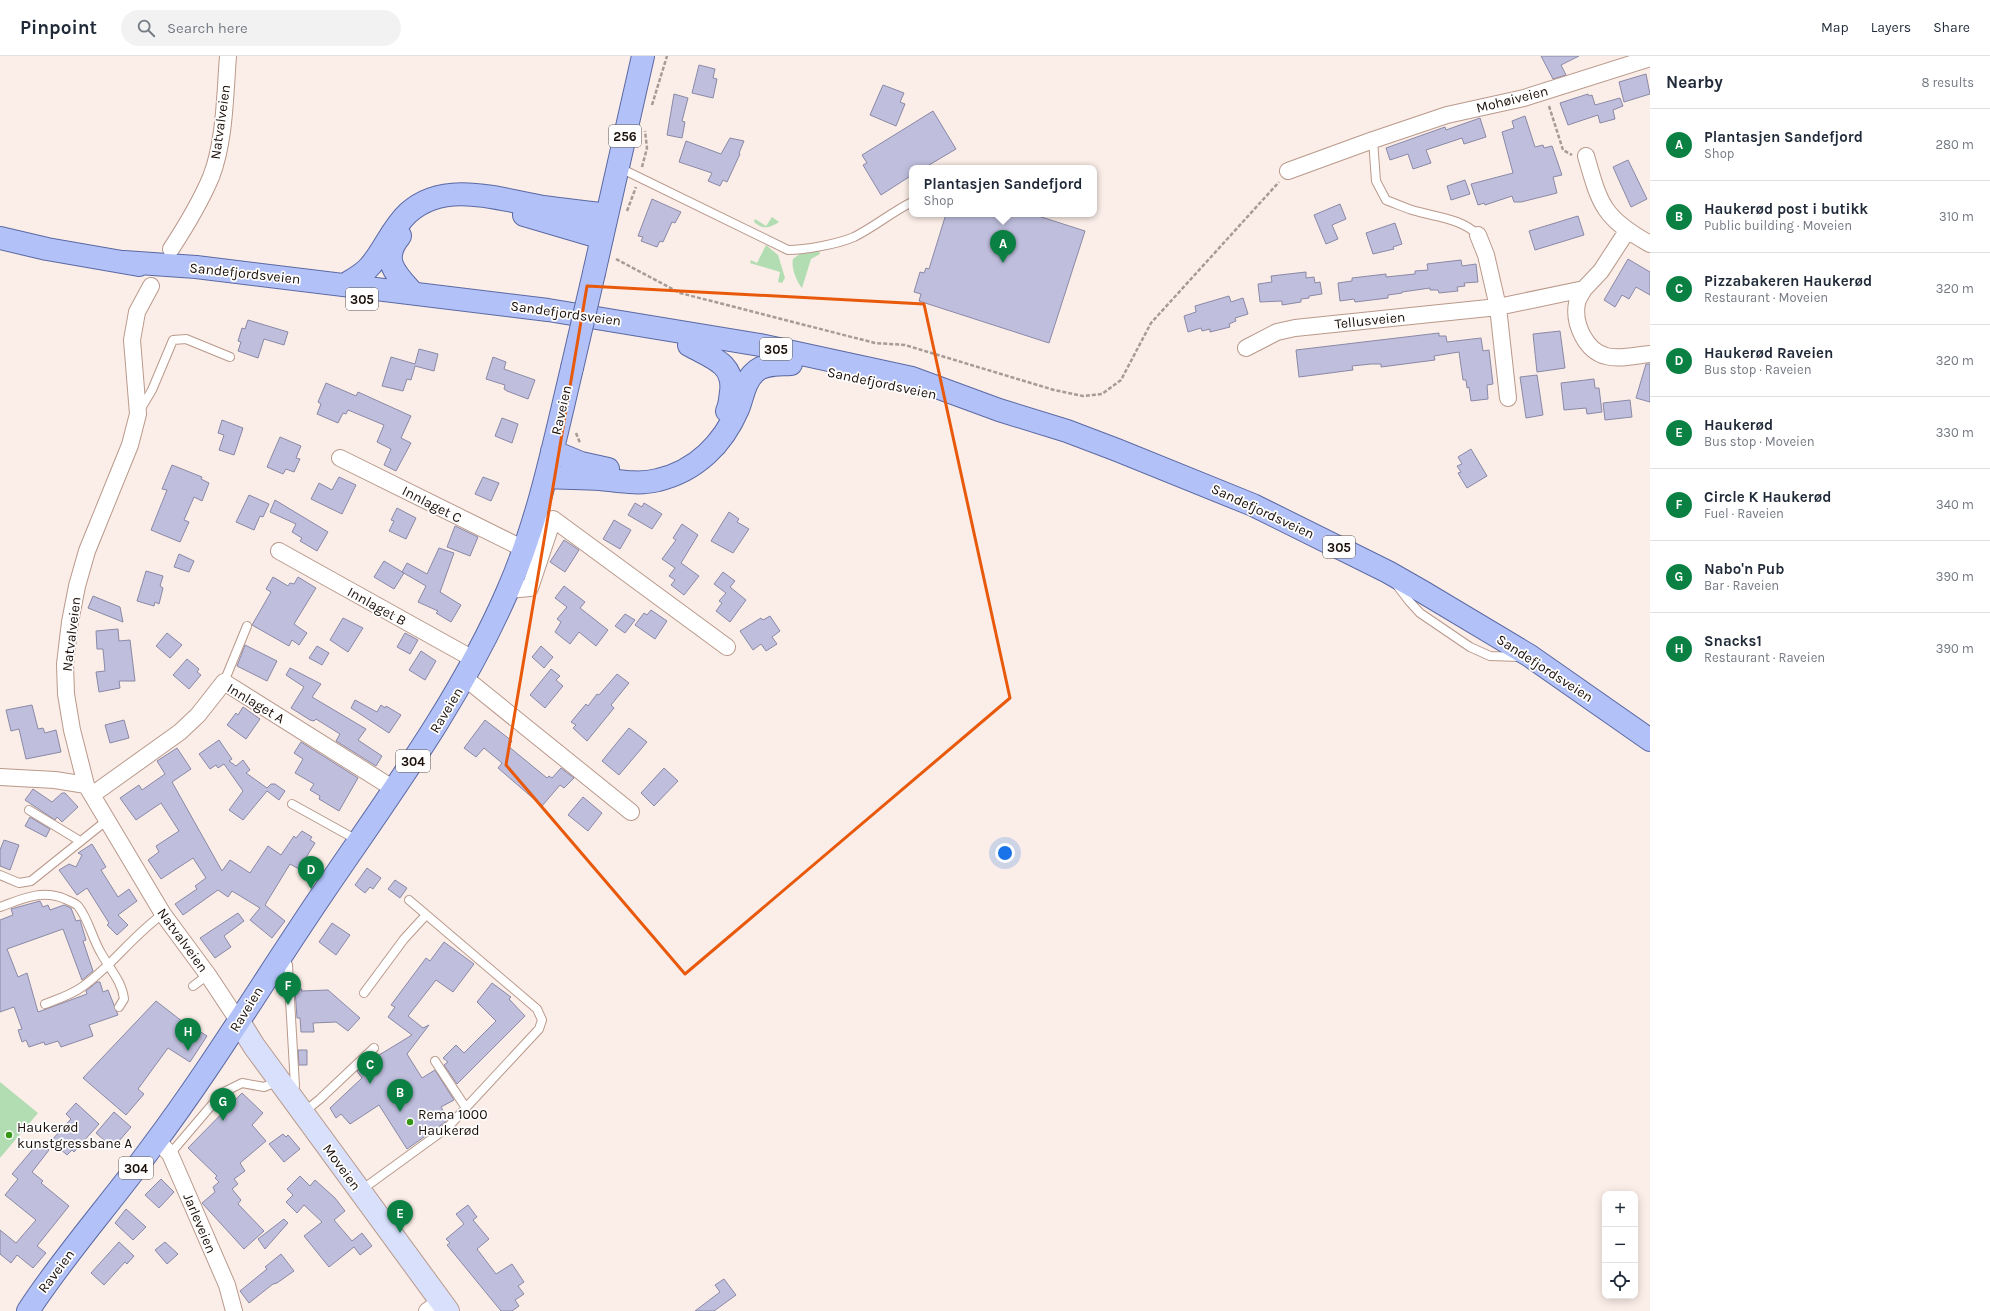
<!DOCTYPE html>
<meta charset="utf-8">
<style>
:root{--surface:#fff;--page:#f2f2f3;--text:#1f2937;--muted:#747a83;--line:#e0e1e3;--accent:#0b8043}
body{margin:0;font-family:Karla,sans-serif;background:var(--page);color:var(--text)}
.controls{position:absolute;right:12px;bottom:12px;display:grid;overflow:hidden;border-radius:8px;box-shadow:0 2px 10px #0003}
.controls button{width:36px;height:36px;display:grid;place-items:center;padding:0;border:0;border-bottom:1px solid var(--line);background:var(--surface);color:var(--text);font:20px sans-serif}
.you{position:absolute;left:1005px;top:797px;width:14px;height:14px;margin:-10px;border:3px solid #fff;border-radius:50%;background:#1a73e8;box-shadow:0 0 0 6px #1a73e833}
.badge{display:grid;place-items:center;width:26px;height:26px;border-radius:50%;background:var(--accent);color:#fff;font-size:13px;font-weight:700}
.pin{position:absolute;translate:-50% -33px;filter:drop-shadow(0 1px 2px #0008)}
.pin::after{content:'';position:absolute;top:21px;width:14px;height:12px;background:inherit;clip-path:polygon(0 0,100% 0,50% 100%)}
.popup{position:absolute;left:909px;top:109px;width:188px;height:52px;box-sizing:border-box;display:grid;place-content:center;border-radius:8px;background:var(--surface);filter:drop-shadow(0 1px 3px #0005);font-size:13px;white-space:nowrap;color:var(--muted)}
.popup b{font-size:15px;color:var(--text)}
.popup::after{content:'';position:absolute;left:50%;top:100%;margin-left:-8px;border:8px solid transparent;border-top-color:var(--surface)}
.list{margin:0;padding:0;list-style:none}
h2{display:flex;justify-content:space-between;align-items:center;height:52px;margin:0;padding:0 16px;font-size:17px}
h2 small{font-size:13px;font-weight:400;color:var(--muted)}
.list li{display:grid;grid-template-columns:26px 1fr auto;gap:12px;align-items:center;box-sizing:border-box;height:72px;padding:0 16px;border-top:1px solid var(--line)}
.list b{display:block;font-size:15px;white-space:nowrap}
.list p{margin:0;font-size:13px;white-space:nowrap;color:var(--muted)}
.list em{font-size:13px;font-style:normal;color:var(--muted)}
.icon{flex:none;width:22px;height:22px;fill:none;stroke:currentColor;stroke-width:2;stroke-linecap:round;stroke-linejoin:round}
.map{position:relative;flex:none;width:1650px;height:1255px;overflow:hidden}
header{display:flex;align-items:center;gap:24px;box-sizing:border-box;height:56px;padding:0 20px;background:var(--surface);border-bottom:1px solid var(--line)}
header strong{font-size:19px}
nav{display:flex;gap:22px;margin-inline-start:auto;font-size:14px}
.search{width:280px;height:36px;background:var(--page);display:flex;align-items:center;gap:10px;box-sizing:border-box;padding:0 14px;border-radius:22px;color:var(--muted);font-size:15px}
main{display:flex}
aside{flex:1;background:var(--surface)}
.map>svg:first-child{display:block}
.green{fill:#b2ddb3}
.building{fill:#bfbedd;stroke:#8a89a6}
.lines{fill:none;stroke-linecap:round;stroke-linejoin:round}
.lane-casing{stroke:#b9998b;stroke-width:10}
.street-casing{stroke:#b9998b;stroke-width:18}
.secondary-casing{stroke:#b9998b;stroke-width:24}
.primary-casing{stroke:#5b69a3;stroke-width:24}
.path{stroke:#a89a95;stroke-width:2.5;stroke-dasharray:4 2;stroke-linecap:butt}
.lane{stroke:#fff;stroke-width:8}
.street{stroke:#fff;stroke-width:16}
.secondary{stroke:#d8e0fc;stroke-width:22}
.primary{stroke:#b2c2f9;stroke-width:22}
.primary-bridge-casing{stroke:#5b69a3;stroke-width:24;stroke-linecap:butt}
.primary-bridge{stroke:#b2c2f9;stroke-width:22}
.marked{fill:none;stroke:#e8590c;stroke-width:3;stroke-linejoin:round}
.poi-dot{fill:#369616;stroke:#fefefe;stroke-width:1.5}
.labels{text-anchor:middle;stroke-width:3.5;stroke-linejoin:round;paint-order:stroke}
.shield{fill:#fefefe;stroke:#5f5753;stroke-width:1}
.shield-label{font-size:13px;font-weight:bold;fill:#1b0f0a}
.street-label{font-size:14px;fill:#1b0f0a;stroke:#fefefe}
.poi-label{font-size:14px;fill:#1b0f0a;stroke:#fefefe;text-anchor:start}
</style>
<header>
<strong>Pinpoint</strong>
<div class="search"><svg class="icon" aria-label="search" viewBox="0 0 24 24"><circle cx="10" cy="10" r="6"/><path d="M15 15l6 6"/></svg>Search here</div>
<nav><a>Map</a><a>Layers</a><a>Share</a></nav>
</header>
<main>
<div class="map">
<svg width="1650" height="1255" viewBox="0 0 1650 1255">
<rect width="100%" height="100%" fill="#fbede7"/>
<path class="green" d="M772 161 779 166C770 172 763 174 754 166L755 163 766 170Z
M766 189 778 199 785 222 782 227 778 226 780 216 750 207 751 204 757 207Z
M814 194H819L820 198 811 203 802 232C796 225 791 211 793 203L801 197Z
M0 1026 38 1057 0 1102Z"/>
<path class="building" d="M1541 0H1579L1561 9 1566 19 1553 23Z
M699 9 715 13 713 22 717 23 713 42 692 37Z
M1646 18 1650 38 1624 46 1619 26Z
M883 29 904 37 900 46 905 48 896 70 870 59Z
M674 38 688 42 682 65 685 66 682 82 667 79Z
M1588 38 1589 40 1592 39 1595 49 1620 42 1623 50 1613 54 1615 63 1600 67 1598 59 1568 69 1560 47Z
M933 55 956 93 924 112H912V119L881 139 863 109 867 107 862 99Z
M1525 60 1535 91 1543 89 1544 92 1552 90 1562 119 1553 121 1557 137 1521 146H1514L1512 140 1485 149 1484 147 1478 149 1471 128 1513 117 1502 76 1514 72 1512 65Z
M1480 62 1486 81 1464 88 1462 82 1426 94 1431 107 1413 113 1408 98 1390 104 1386 92 1445 71 1446 74Z
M730 82 744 85 739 97 740 98 727 126 723 124 720 130 708 125 712 117 679 106 686 85 721 98Z
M1628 104 1647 143 1631 151 1613 111Z
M1465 124 1470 138 1451 144 1447 130Z
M652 143 681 156 675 167 672 166 663 186 660 185 657 191 641 185 643 181 638 180Z
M1340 148 1346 163 1332 169 1338 183 1326 188 1314 159Z
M946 158H1032L1085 175 1049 287 919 245 921 238 914 236 920 216 924 217 926 212 929 213Z
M1578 160 1584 179 1535 194 1529 175Z
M1395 167 1402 188 1393 191 1394 193 1373 198 1366 177Z
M1628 203 1650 216V239L1636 231 1629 243 1622 239 1615 251 1604 244Z
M1461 204 1462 210 1476 208 1478 226 1464 227 1465 230 1457 231 1458 235 1439 237 1438 234H1430V232L1402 236V237L1388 239V242L1355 246 1354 243 1340 245 1338 227 1352 225V222L1386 218V221L1415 218V215L1428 214 1427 208Z
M1306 216V222L1314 221 1315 227 1320 226 1322 238 1309 240V242L1301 243V246L1282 249V245L1260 246 1258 228 1272 226 1271 220Z
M1229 240 1231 246 1243 242 1248 258 1235 262 1236 265 1229 268 1230 271 1210 276V273L1202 275 1201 272 1188 276 1184 260 1196 256 1195 250Z
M248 264 288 276 284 289 264 283 258 302 238 295 241 286 238 285 242 272 245 273Z
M1560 275 1565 312 1537 316 1533 278Z
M1439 277V280H1446L1447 286 1481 282 1483 295 1489 294 1493 328 1487 329 1488 343 1471 345 1469 331 1467 332 1466 324H1463L1459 296 1434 300 1435 304 1381 311V308H1371L1352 310 1353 314 1299 321 1296 294Z
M419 293 438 298 434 315 415 310 411 324 407 323 403 335 382 330 391 301 415 308Z
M493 301 506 306 504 313 535 324 528 343 507 335 504 333 505 329 486 323Z
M1646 308H1650V346L1636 342Z
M1537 319 1543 359 1526 362 1520 321Z
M1594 323 1595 332H1599L1602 356 1587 358 1586 352 1564 354 1561 327Z
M326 327 356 340 358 336 411 360 401 382 411 387 396 415 384 409 391 393 377 386 384 369 348 354 346 358 343 357 338 367 317 358 321 348 318 346Z
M1630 344 1632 361 1605 364 1603 347Z
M502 362 518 368 512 387 495 380Z
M222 364 243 372 234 399 219 394 224 379 218 377Z
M280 381 301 390 296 402 300 403 294 416 286 413 283 418 267 411Z
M1471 393 1487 420 1467 432 1458 417 1461 416 1457 410 1462 408 1458 401Z
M172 409 202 421 201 423 209 427 202 445 194 441 184 464 189 466 180 486 151 474 167 434 162 433Z
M339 421 356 429 342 458 311 443 319 427 332 434Z
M483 421 499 427 491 445 475 438Z
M249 439 269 448 263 461 260 460 254 474 236 466Z
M275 444 328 476 317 495 300 485 302 482 292 476 296 468 270 456Z
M635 447 642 451 644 447 662 458 652 473 628 459Z
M397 452 416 462 406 483 389 475 394 465 391 464Z
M729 456 739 463 737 466 749 473 733 497 711 485Z
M614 464 631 474 620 493 603 483Z
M682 468 698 479 681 507 699 520 684 539 671 529 675 524 669 520 675 512 662 503 676 484 673 482Z
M455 470 478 481 470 500 447 491Z
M564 484 579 494 565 516 550 506Z
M439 492 454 497 440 536 461 549 451 566 436 557 438 555 418 546 426 530 402 516 407 507 427 518Z
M179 498 194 505 189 516 174 511Z
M384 505 404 517 394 533 374 521Z
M146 515 163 520 160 530 163 532 159 548 155 546 154 550 137 545Z
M723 516 735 525 730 531 746 544 730 566 716 555 722 547 719 545 726 537 714 528Z
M273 521 288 530 290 527 294 528 298 521 316 532 294 568 307 577 299 589 292 584 289 590 252 569 271 536 266 533Z
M564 530 585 546 580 552 608 574 596 590 579 576 570 588 555 576 561 566 557 563 567 551 555 542Z
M93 540 120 551 123 566 88 552Z
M651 554 667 565 655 583 635 569 644 557 647 559Z
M625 558 635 564 625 577 615 570Z
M770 560 780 575 772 581 777 588 766 595 761 588 753 594 740 575 761 562 763 564Z
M343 562 363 572 348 596 330 584Z
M118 573 119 585 130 584 135 625H119L120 632 99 636 96 616 105 615 103 593H97L96 575Z
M167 577 182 589 170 602 156 590Z
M405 577 418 584 410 598 397 591Z
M245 589 277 605 267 625 237 610Z
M317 590 329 597 322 609 309 602Z
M541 590 553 601 544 612 532 601Z
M421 595 436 605 425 624 409 614Z
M187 603 199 613 197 616 201 619 189 633 173 619Z
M290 612 321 628 312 641 366 673 358 684 382 700 376 710 336 685 340 678 316 663 314 665 310 664 291 652 304 631 286 619Z
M551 613 560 620 556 624 563 630 545 652 530 639Z
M617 618 629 627 611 649 614 652 587 685 573 672 576 669 571 666 586 648 588 650 597 638 599 639Z
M355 644 377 656 381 649 385 652 386 650 401 659 389 677 351 652Z
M32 649 38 673 43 672 45 677 56 674 61 696 26 703 19 673 11 675 6 654Z
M243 651 260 663 246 683 227 669 236 657 238 659Z
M124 664 129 682 110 687 105 669Z
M485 664 512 685 508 690 547 722 549 720 552 722 561 712 574 722 564 732 560 729 542 750 498 712 502 707 484 692 476 701 464 692Z
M629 672 647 686 619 719 602 705Z
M219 684 232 703 229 705 236 710 243 704 250 714 246 717 267 732 271 728H275L285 735 279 744 267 735 243 764 229 754 243 735 224 708 218 712 216 709 210 713 199 698Z
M301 686 358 722 339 755 319 743 320 740 310 734 314 728 295 717 303 703 294 697Z
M177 692 191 713 172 726 222 815 230 804 250 817 268 790 281 799 294 780 296 782 302 775 312 781 310 784 315 787 299 813 290 808 265 849 285 865 272 882 250 864 260 852 232 835 228 841 218 834 183 859 175 848 197 833 195 830 206 822 193 802 161 823 148 804 159 796 156 790 179 775 161 747 136 764 120 742 139 729 142 734 165 718 157 705Z
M664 712 678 725 654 750 641 737Z
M33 733 52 746 62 737H65L78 751 62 766 57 761 55 764 25 744Z
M583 741 602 757 588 775 568 759Z
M30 761 50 773 46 781 25 770Z
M4 784 19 789 10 814 0 810V794Z
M92 788 106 811 101 814 118 841 129 833 137 845 118 859 128 869 117 879 107 869 109 867 87 832 77 839 59 814 69 808 76 811 82 799 78 797Z
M367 812 381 822 373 833 370 831 365 837 355 829Z
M395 824 407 832 400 842 388 833Z
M40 845 43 851 48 849 50 854 64 849 71 852 76 865 80 864 86 884 83 885 93 915 82 924 63 873 7 893 18 921 27 917 38 956 87 938 86 935 97 926H100L103 936 108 934 118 959 89 969 93 980 61 991 58 985 45 989 44 986 29 991 26 984 22 986 18 974 22 973 14 951 0 956V864L13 859 11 853Z
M238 857 244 865 224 880 231 891 215 902 200 882Z
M332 867 350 879 336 899 319 886Z
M444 886 474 908 453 936 436 924 408 960 423 972 429 969 407 998 422 1022 435 1014 454 1044 441 1051 448 1062 444 1067 407 1093 379 1049 350 1068 341 1058 336 1062 330 1052 362 1022 357 1015 366 1007 412 979 388 961 395 951 391 949 426 902 430 905Z
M492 927 511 941 509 943 525 960 457 1028 444 1009 448 1006 443 1002 456 989 464 997 496 965 477 946Z
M295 933H302L301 935 328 934 360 962 348 975 336 966 313 967 314 976H301L300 962H297Z
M156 945 192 973 193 971 207 980 190 1006 168 992 138 1033 144 1038 126 1059 83 1022Z
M298 994H307V1009H299Z
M242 1037 263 1057 252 1069 266 1085 240 1107 245 1115 234 1123 238 1128 232 1133 241 1144 238 1148 264 1175 244 1193 202 1147 215 1136 213 1131 219 1126 215 1122 217 1120 188 1092Z
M76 1047 99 1068 74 1096 72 1094 67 1099 51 1085 71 1063 66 1058Z
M114 1056 131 1071 113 1092 96 1077Z
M283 1078 286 1081 288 1079 300 1093 284 1106 269 1088Z
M39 1086 49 1094 32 1116 43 1125 41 1127 69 1150 37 1190 46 1197 33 1212 17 1199 11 1207 0 1198V1174L16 1187 36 1164 5 1139 18 1123 12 1118Z
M300 1120 310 1130 315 1124 335 1142 345 1155 334 1164 352 1185 362 1177 372 1190 360 1199 354 1191 329 1211 304 1180 322 1166 304 1149 297 1157 286 1146 293 1139 287 1133Z
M161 1123 174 1136 159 1152 145 1139Z
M468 1149 477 1161 473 1164 489 1183 477 1193 496 1218 512 1208 524 1226 518 1230 524 1238 515 1244 519 1250 512 1255H501L447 1189 450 1187 446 1183 464 1168 456 1158Z
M126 1153 146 1171 133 1184 115 1167Z
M284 1163 288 1167 265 1193 258 1183Z
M119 1186 134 1200 127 1208 125 1206 104 1229 91 1217Z
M165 1186 178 1198 167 1208 155 1194Z
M281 1198 294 1215 277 1227 273 1228 249 1247 240 1235 267 1213 265 1211Z
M724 1223 736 1239 714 1255H695L720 1236 715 1229Z"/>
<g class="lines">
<g class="lane-casing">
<path id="lane" d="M1373 84 1376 125 1386 144C1394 147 1403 151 1412 154 1435 161 1461 162 1478 179
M620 112 788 194C805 194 838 188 854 181 874 171 892 156 912 146
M140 354 152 334 173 284 186 283 230 301
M1396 528 1409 545 1420 557 1470 591 1490 600 1520 601
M224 626 247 570
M292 748 357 784
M29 754 80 785
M0 819 19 827 31 825 106 765
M0 851C22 843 42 833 65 843 69 845 75 847 78 850 89 864 92 882 101 897 109 912 122 925 124 943L119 951
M284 900 288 909 295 1030 292 1037
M193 930 208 919
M364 937 404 883 426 859
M45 948C58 943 71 939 82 931 112 910 133 879 163 858
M435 1005 466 1052
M304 1056 320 1043 374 992
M170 1098 222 1037 242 1027 264 1031 279 1025
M360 1135 448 1071 539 973 542 964 537 953 409 844"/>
</g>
<g class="street-casing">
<path id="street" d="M1586 100C1600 149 1603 162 1650 188
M1288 115 1373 84 1447 59 1524 42 1650 2
M1478 179 1486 199 1498 251 1508 342
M171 193C186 170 200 147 211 121 225 85 225 38 228 0
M151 230 137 256 132 284 138 358 130 389 87 495 77 530 70 566 65 608 66 638 72 674 86 729 163 858 208 919 239 966
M1584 233C1582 237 1578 242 1577 247 1573 268 1586 295 1606 300 1619 304 1637 299 1650 298
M1246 292 1277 276 1295 272 1498 251 1584 233 1601 215 1627 175
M340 402 524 493
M279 495 475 604
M508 534 530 532 553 463 727 591
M465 622 631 756
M0 721 55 724 86 729
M92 739 180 676 198 659 224 626 394 733
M157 1084 170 1098 227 1229 234 1255
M427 1255 441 1245"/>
</g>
<g class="secondary-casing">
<path id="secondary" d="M239 966 254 990 448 1255"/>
</g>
<g class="primary-casing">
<path id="primary" d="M524 159 602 182
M400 180C380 204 396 218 413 237
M0 182 47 193 139 209
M124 206 196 211 548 254 760 289 912 322 999 354 1067 375 1117 394 1253 449 1388 516 1423 536 1530 600 1650 684
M594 217 643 0
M344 229C354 223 364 218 371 209 385 192 392 172 408 157 445 123 501 144 543 151 564 154 586 156 607 159
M689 289C710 301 735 307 731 336 730 343 730 349 727 355
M552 395 581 407 608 413
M546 421C564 422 582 422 600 423 619 425 639 429 658 424 696 415 723 388 738 353 743 341 744 326 754 317 763 307 779 309 791 308
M28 1255C65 1198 111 1147 151 1092 212 1011 264 924 321 840 388 741 460 645 508 534 539 463 554 387 572 312"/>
</g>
<path class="path" d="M652 49 667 0
M1549 50 1563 94 1572 99
M642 111 647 92 645 75
M627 155 636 131
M616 203 680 237 875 287 905 289 1054 334 1083 340 1102 338 1121 324 1151 267 1279 126
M576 377 580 387"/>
<use href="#lane" class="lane"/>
<use href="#street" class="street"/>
<use href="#secondary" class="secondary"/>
<use href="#primary" class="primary"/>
<g class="primary-bridge-casing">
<path id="primary-bridge" d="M572 312 594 217"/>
</g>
<use href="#primary-bridge" class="primary-bridge"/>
</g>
<path class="marked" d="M587 230 924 248 1010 642 685 918 506 709Z"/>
<g class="poi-dot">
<circle cx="410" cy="1066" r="4"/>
<circle cx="9" cy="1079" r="4"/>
</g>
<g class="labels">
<g class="shield">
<rect x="609" y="69" width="32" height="22" rx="3"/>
<rect x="346" y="232" width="32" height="22" rx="3"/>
<rect x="760" y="282" width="32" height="22" rx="3"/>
<rect x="1323" y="480" width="32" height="22" rx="3"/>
<rect x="396" y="694" width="34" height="22" rx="3"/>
<rect x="119" y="1101" width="34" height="22" rx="3"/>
</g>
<g class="shield-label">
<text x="625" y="85">256</text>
<text x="362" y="248">305</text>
<text x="776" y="298">305</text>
<text x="1339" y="496">305</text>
<text x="413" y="710">304</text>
<text x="136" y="1117">304</text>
</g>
<g class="street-label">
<text transform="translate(1512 43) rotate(-14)" y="5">Mohøiveien</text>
<text transform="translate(220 66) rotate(-82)" y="5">Natvalveien</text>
<text transform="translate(245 217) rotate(6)" y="5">Sandefjordsveien</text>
<text transform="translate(566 257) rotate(8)" y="5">Sandefjordsveien</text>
<text transform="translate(1370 264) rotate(-6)" y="5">Tellusveien</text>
<text transform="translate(882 327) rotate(12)" y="5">Sandefjordsveien</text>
<text transform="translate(561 354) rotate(-77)" y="5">Raveien</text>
<text transform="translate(432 448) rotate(27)" y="5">Innlaget C</text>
<text transform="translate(1263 455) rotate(25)" y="5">Sandefjordsveien</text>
<text transform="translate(377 550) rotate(29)" y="5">Innlaget B</text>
<text transform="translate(71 578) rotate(-83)" y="5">Natvalveien</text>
<text transform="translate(1545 612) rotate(33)" y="5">Sandefjordsveien</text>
<text transform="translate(256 647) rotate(31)" y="5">Innlaget A</text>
<text transform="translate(446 654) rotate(-59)" y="5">Raveien</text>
<text transform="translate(183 884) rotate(54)" y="5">Natvalveien</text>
<text transform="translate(246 953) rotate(-58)" y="5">Raveien</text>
<text transform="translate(342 1111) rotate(54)" y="5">Moveien</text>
<text transform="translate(200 1167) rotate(67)" y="5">Jarleveien</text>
<text transform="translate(56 1215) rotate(-53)" y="5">Raveien</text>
</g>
<g class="poi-label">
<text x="418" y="1063">Rema 1000<tspan x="418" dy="16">Haukerød</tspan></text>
<text x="17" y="1076">Haukerød<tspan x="17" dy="16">kunstgressbane A</tspan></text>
</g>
</g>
</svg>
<div class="controls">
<button>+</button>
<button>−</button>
<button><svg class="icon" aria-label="locate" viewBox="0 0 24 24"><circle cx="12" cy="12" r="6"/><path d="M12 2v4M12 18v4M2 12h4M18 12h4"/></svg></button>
</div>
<div class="you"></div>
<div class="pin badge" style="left:1003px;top:207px">A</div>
<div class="popup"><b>Plantasjen Sandefjord</b>Shop</div>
<div class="pin badge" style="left:400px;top:1056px">B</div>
<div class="pin badge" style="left:370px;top:1028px">C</div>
<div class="pin badge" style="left:311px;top:833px">D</div>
<div class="pin badge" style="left:400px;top:1177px">E</div>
<div class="pin badge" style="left:288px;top:949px">F</div>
<div class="pin badge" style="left:223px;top:1065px">G</div>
<div class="pin badge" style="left:188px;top:995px">H</div>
</div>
<aside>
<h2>Nearby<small>8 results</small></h2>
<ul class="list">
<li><span class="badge">A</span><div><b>Plantasjen Sandefjord</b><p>Shop</p></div><em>280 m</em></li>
<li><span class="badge">B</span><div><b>Haukerød post i butikk</b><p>Public building · Moveien</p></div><em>310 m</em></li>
<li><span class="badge">C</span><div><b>Pizzabakeren Haukerød</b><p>Restaurant · Moveien</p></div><em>320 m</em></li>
<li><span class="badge">D</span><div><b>Haukerød Raveien</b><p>Bus stop · Raveien</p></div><em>320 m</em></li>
<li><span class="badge">E</span><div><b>Haukerød</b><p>Bus stop · Moveien</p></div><em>330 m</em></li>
<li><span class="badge">F</span><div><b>Circle K Haukerød</b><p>Fuel · Raveien</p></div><em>340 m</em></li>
<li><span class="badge">G</span><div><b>Nabo'n Pub</b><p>Bar · Raveien</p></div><em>390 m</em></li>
<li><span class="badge">H</span><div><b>Snacks1</b><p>Restaurant · Raveien</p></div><em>390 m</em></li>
</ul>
</aside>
</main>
